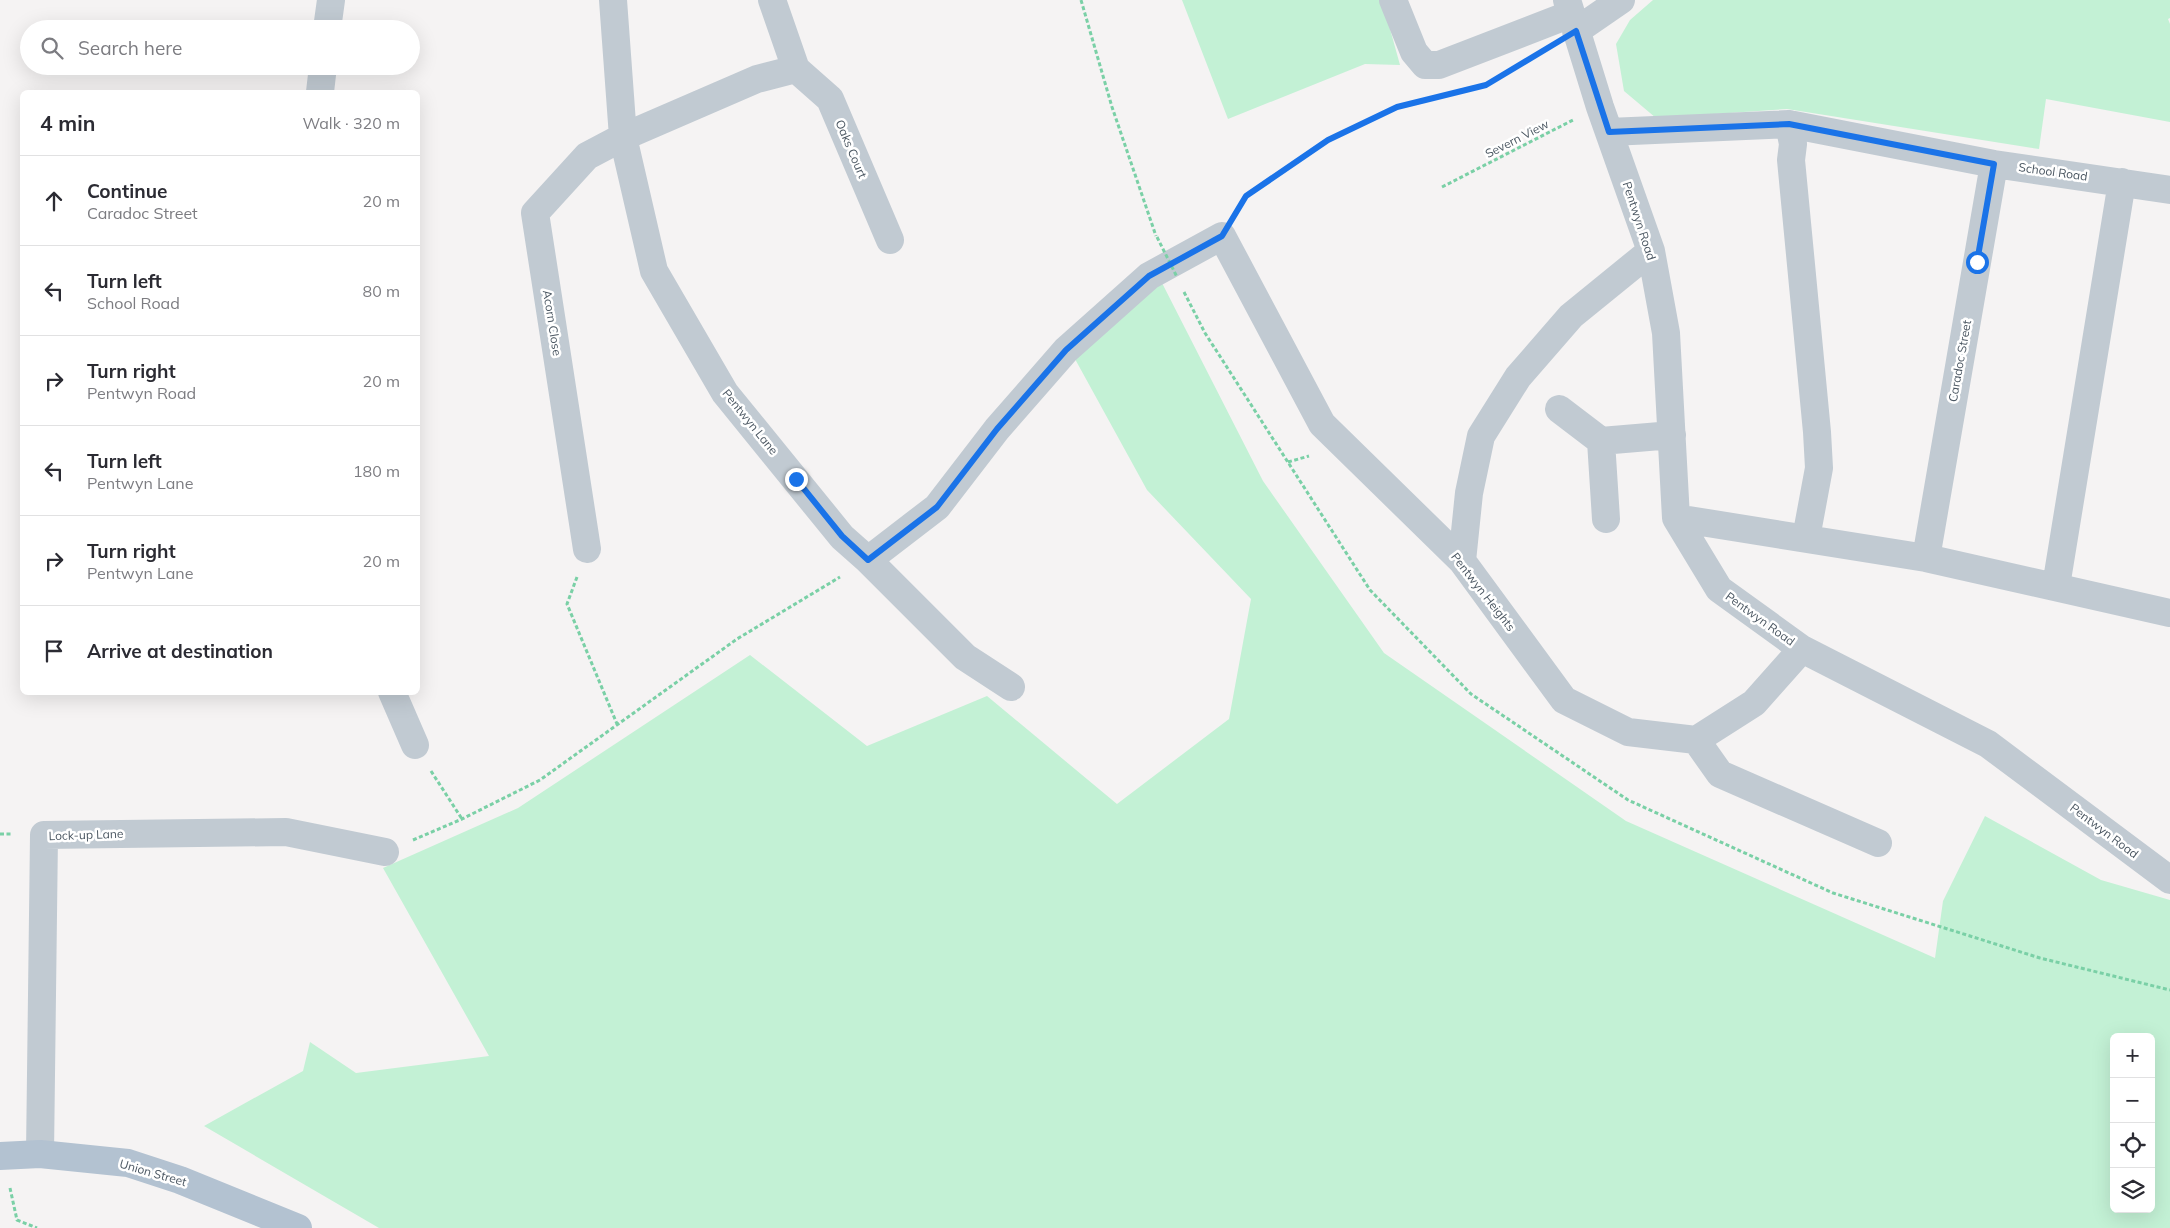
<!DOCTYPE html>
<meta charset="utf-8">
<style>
:root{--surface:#fff;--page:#f2f2f3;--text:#2b2b33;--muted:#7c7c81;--line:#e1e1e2}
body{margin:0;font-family:Mulish,sans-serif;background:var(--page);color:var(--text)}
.controls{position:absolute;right:15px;bottom:15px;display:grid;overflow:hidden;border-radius:8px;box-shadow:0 5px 20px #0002}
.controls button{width:45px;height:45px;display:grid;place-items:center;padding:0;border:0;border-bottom:1px solid var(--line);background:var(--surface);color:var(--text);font:25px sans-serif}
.stop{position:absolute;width:15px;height:15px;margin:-11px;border:4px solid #1a73e8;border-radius:50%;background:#fff}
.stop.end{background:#1a73e8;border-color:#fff;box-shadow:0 1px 5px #0008}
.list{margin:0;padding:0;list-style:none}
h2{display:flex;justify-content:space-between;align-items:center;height:65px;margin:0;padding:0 20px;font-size:21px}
h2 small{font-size:16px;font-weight:400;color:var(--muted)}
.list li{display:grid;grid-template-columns:32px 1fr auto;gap:15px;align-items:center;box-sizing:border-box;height:90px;padding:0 20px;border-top:1px solid var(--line)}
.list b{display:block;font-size:19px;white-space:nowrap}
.list p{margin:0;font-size:16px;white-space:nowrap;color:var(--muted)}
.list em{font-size:16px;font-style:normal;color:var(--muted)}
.icon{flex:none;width:28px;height:28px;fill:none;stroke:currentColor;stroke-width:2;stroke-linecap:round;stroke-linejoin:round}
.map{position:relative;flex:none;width:2170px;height:1228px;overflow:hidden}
.search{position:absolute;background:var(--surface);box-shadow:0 5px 20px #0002;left:20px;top:20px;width:400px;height:55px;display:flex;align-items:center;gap:12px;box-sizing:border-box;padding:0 18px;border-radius:28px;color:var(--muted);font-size:19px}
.panel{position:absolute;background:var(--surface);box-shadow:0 5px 20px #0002;left:20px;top:90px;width:400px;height:605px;border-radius:8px}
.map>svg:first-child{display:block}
.green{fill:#c3f1d5;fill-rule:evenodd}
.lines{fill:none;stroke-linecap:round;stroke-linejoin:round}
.path{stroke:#7ad0a6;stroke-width:3;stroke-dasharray:4 2.5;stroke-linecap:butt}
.minor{stroke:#c1cad2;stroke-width:28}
.major{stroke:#b3c2d1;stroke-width:28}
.path-bridge{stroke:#7ad0a6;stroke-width:3;stroke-dasharray:4 2.5;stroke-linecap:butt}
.route{stroke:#1a73e8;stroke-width:6}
.labels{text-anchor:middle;stroke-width:5;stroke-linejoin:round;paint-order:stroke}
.street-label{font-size:12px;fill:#4a5661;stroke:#fff}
</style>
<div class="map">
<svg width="2170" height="1228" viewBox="0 0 2170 1228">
<rect width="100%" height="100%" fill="#f5f3f3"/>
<path class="green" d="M1182 0H1382L1400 65 1365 64 1228 119Z
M1653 0H2170V18L2168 19 2170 24V122L2046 99 2039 149 1787 109 1656 118 1624 91 1616 44 1630 20Z
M1161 281 1263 481 1384 653 1626 821 1935 958 1943 901 1985 816 2101 880 2170 900V1228H379L204 1126 303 1071 310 1042 356 1073 489 1056 383 868 518 808 750 655 867 746 987 696 1117 804 1229 719 1251 599 1147 490 1075 359ZM2114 1037H2151V1209H2114Z"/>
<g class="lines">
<path class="path" d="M1081 0 1112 107 1156 236
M1473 88 1486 85 1495 79
M1442 187 1573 120
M1238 209 1246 196 1328 140 1397 107 1433 98
M1184 292 1205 333 1370 590 1471 694 1628 800 1833 893 2040 958 2170 990
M1288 462 1309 456
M577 577 567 604 617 724
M431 771 462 819
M0 834H12
M413 840 462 819 540 780 737 639 840 577
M10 1188 17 1220 37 1228"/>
<path class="minor" d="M613 0 623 137 654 271 725 393 842 537 868 560 937 507 997 429 1066 350 1149 276 1222 236 1322 424 1462 561 1564 700 1628 732 1696 740 1754 703 1802 649
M1393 0 1414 52 1425 65H1439L1571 14
M1567 0 1600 107 1651 251 1666 333 1676 518 1719 589 1802 649 1988 744 2170 880
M327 29 331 0
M1576 31 1621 0
M796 69 830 99 890 240
M320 92 323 66
M1789 124 1793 144 1791 160 1817 432 1819 468 1806 538
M1609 132 1789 124 1994 164 2170 190
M1559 409 1601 441 1606 519
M1601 441 1672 435
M1676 518 1926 558 2170 613
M587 549 535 213 587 156 623 137 757 79 796 69 772 0
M1926 558 1994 164
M868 560 965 657 1011 687
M1462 561 1469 493 1481 436 1518 377 1571 316 1651 251
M2056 586 2122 182
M392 692 415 745
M1696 740 1720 774 1878 843
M40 1154 44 835 286 832 385 852"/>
<path class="major" d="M0 1156 40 1154 128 1163 180 1180 298 1228"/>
<path class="path-bridge" d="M1157 237 1177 277"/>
</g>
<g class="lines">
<path class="route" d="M796 479 842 536 868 560 937 507 997 429 1066 350 1149 276 1222 236 1246 196 1328 140 1397 107 1486 85 1576 31 1609 132 1789 124 1994 164 1977 262"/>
</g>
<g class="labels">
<g class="street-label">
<text transform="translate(1517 139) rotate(-27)" y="4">Severn View</text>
<text transform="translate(851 149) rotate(67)" y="4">Oaks Court</text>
<text transform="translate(2053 172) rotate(8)" y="4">School Road</text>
<text transform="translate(1639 221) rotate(72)" y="4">Pentwyn Road</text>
<text transform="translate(552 323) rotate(81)" y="4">Acorn Close</text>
<text transform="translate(1960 361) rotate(-80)" y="4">Caradoc Street</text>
<text transform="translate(750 422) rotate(51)" y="4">Pentwyn Lane</text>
<text transform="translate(1483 592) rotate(52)" y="4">Pentwyn Heights</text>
<text transform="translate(1760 619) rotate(36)" y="4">Pentwyn Road</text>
<text transform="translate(2104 831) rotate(37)" y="4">Pentwyn Road</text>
<text transform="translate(86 835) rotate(-2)" y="4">Lock-up Lane</text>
<text transform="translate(153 1173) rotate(16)" y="4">Union Street</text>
</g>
</g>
</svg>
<div class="controls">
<button>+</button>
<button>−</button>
<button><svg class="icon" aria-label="locate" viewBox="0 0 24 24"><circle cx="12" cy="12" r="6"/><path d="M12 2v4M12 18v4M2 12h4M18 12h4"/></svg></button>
<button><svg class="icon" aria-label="layers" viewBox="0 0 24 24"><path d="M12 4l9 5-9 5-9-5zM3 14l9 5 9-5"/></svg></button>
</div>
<div class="stop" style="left:1977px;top:262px"></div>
<div class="stop end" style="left:796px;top:479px"></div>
<div class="search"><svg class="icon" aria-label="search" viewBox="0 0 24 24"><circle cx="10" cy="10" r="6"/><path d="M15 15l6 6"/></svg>Search here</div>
<section class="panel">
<h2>4 min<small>Walk · 320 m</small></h2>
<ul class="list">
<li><svg class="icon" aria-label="ahead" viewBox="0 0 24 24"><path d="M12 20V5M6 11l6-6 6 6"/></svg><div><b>Continue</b><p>Caradoc Street</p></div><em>20 m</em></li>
<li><svg class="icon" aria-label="left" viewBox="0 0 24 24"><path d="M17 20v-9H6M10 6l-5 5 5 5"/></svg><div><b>Turn left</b><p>School Road</p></div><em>80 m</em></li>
<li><svg class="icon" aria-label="right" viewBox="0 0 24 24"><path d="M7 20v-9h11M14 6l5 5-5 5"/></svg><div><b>Turn right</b><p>Pentwyn Road</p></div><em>20 m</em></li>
<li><svg class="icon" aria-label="left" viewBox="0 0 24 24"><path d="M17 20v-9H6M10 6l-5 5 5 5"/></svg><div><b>Turn left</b><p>Pentwyn Lane</p></div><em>180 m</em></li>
<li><svg class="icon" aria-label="right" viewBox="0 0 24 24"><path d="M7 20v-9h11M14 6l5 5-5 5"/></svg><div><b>Turn right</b><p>Pentwyn Lane</p></div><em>20 m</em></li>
<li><svg class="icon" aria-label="arrive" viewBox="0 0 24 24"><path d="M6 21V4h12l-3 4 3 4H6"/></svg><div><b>Arrive at destination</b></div></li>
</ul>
</section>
</div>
